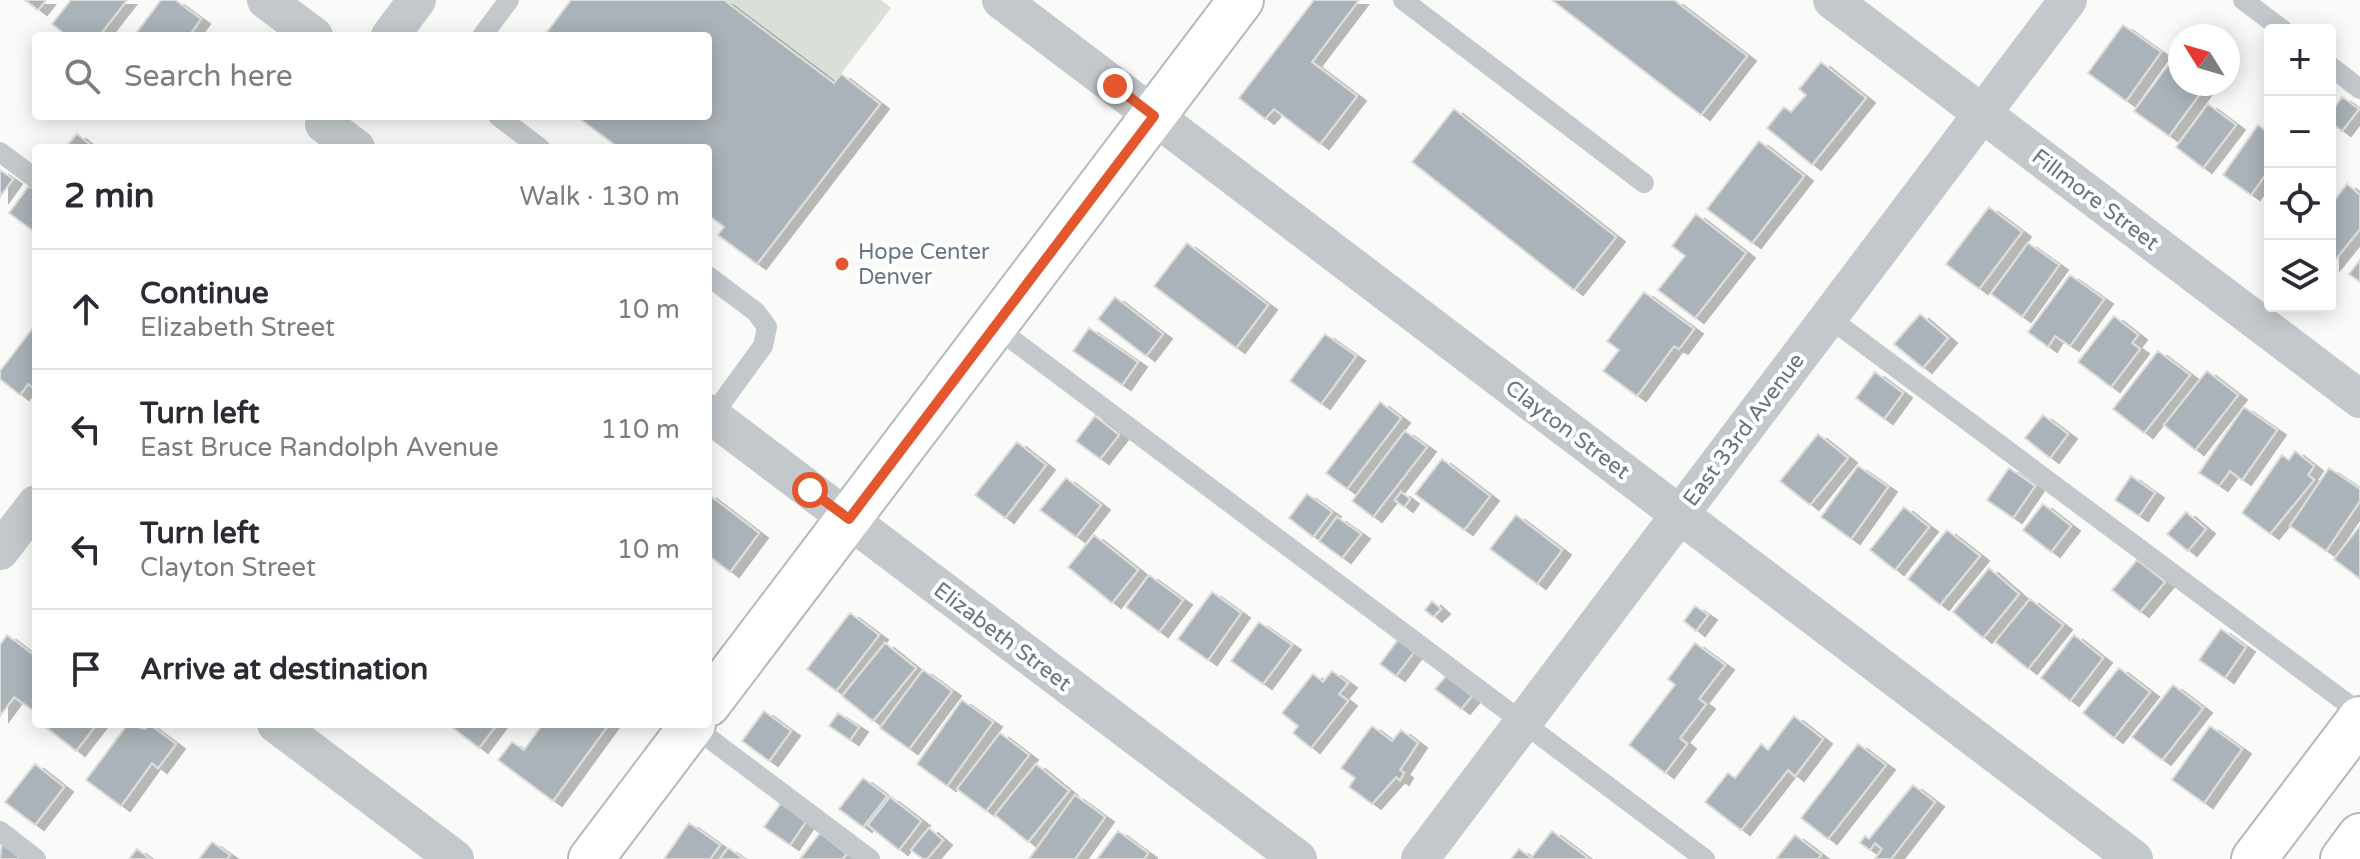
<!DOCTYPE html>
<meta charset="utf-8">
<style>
:root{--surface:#fff;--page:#f2f2f3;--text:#2b2b33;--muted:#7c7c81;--line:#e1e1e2}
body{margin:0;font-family:"Varela Round",sans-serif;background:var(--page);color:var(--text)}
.controls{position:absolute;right:24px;top:24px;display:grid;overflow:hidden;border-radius:8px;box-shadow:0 4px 20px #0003}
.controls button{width:72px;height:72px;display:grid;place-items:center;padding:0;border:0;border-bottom:2px solid var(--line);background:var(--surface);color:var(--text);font:40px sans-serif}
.compass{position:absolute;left:2168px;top:24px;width:72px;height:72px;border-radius:50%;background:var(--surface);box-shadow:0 4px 20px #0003;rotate:307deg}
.stop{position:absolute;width:24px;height:24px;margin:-18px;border:6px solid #e4572e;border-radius:50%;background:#fff}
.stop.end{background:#e4572e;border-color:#fff;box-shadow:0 2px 8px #0008}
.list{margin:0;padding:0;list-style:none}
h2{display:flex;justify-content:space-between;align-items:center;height:104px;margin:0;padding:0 32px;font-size:34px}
h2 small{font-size:26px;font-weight:400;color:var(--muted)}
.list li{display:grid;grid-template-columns:52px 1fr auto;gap:24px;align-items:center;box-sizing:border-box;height:120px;padding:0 32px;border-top:2px solid var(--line)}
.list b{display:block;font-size:30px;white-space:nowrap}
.list p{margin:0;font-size:26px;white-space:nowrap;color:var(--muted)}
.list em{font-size:26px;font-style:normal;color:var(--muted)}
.icon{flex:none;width:44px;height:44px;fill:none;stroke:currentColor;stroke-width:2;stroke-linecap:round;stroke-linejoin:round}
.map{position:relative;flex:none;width:2360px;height:859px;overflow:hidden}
.search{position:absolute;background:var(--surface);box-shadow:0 4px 20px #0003;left:32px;top:32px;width:680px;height:88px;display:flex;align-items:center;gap:20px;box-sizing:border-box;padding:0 28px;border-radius:8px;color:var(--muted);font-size:30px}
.panel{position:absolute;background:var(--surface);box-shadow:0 4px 20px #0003;left:32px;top:144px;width:680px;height:584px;border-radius:8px}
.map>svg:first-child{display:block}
.green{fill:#dadfd7}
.building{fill:#aab3b9;stroke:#dcdcda;stroke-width:2;filter:url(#shadow)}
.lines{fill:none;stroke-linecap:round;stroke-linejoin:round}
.secondary-casing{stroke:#b3babf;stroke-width:48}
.lane{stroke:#c3c8cc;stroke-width:20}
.street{stroke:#c3c8cc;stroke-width:38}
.secondary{stroke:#fff;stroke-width:44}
.route{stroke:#e4572e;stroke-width:10}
.poi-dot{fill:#e4572e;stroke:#fff;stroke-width:3}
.labels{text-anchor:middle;stroke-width:8;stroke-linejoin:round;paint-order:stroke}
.street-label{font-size:22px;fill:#657683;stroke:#fff}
.poi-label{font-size:22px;fill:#657683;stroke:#fff;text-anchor:start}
</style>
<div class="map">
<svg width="2360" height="859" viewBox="0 0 2360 859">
<defs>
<filter id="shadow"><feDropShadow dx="9" dy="5" stdDeviation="0" flood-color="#0004"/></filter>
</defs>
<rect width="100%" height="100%" fill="#fafaf8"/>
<path class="green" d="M724 0H881L891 8 834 83Z"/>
<path class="building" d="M25 0H46L38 10Z
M71 0H127L99 36H67L52 24Z
M161 0H175L201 19 189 36H134Z
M571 0H724L834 83 841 74 880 104 757 264 718 235 724 227 708 215V148H619L576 116H708V36H544Z
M1314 0H1359L1312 62 1357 96 1320 144 1274 109 1265 119 1239 98Z
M1552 0H1674L1747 56 1701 115Z
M2123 25 2161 52 2126 101 2088 73Z
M2177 53 2180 55V84H2207L2169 136 2134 111Z
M1821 62 1866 98 1812 165 1767 128 1784 107 1791 112 1806 95 1799 89Z
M2342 97 2359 109 2342 131 2330 122V114Z
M2208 104 2236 125 2203 168 2176 147Z
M1454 109 1616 237 1574 290 1412 162Z
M2258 125 2270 134V168L2251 195 2223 175Z
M77 134 94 148H65Z
M1759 141 1804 176 1752 243 1707 209Z
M0 170 13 179 0 197Z
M2347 184 2360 195V229L2331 265 2330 206Z
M29 186 36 191V233L9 213Z
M1989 207 2022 232 1979 289 1946 264Z
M1696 214 1746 253 1695 318 1658 290 1685 256 1672 246Z
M1187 243 1268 305 1236 348 1154 286Z
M2028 243 2059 265 2022 317 1991 294Z
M2360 260V282L2349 274Z
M2070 275 2104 299 2070 346 2055 336 2048 347 2028 332Z
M1644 292 1694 329 1679 349 1674 346 1637 396 1603 371 1619 350 1607 341Z
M1115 297 1163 334 1146 356 1098 319Z
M1920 314 1948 338 1923 368 1894 344Z
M2114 316 2138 335 2132 343 2140 349 2111 387 2078 362Z
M36 324V390L28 384 20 395 0 379V371Z
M1089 328 1138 362 1122 385 1073 351Z
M1325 334 1356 356 1321 404 1290 381Z
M2158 351 2190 375 2144 433 2113 409Z
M2207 371 2238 395 2195 450 2164 425Z
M1875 372 1903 393 1884 419 1856 398Z
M1380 402 1401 418 1347 489 1326 473Z
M2244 407 2277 430 2242 480 2230 471 2219 486 2199 473Z
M2043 415 2068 434 2050 458 2025 438Z
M1095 416 1119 435 1100 459 1076 441Z
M1405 431 1427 447 1373 517 1352 501Z
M1818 434 1848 458 1810 505 1780 481Z
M1017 442 1046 465 1005 518 975 495Z
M2295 451 2314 466 2308 475 2314 480 2270 534 2242 513 2282 455 2289 460Z
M1442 459 1490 496 1464 530 1415 494Z
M1858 466 1888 487 1851 539 1821 517Z
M2009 468 2035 486 2013 518 1987 500Z
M2329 468 2360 489V501L2326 551 2290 526Z
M2131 476 2155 493 2139 516 2115 500Z
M1066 478 1101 505 1076 537 1040 510Z
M1401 492 1410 499 1404 507 1395 500Z
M708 494 759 533 730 572 708 555Z
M1307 494 1332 512 1313 537 1289 518Z
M2043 504 2071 526 2051 552 2023 530Z
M1904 507 1929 527 1895 570 1870 550Z
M2186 512 2206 529 2188 551 2167 534Z
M1516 515 1562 550 1537 584 1490 549Z
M1337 517 1361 534 1342 558 1319 541Z
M2360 526V579L2334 559Z
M1947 530 1980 556 1940 605 1908 579Z
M1094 535 1138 570 1112 603 1068 567Z
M2137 560 2165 582 2140 612 2112 590Z
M1989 568 2019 594 1983 638 1953 612Z
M1149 575 1183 600 1159 632 1126 607Z
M1212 592 1241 613 1208 660 1178 639Z
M2030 599 2063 625 2028 669 1995 642Z
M1432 601 1441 609 1433 617 1425 610Z
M1695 606 1708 615 1696 631 1684 621Z
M850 613 879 635 836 691 807 669Z
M1259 622 1292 645 1263 684 1231 661Z
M2221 629 2246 647 2225 678 2199 660Z
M7 635 34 655 36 652V712L14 697 0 716V645Z
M2074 635 2103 658 2070 701 2041 678Z
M1398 640 1414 652 1396 676 1380 664Z
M885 643 916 668 873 721 842 696Z
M1695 643 1725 665 1699 699 1706 704 1680 738 1687 744 1665 773 1629 745 1675 685 1668 679Z
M2119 668 2150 692 2114 738 2083 713Z
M923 670 952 691 909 749 880 728Z
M1332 671 1348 683 1339 694 1348 701 1311 748 1293 733 1298 726 1282 713 1313 674 1323 682Z
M1446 676 1472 696 1461 709 1435 689Z
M2173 685 2203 708 2162 760 2132 737Z
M962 700 993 722 947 786 917 764Z
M764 711 791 731 769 761 742 741Z
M838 713 859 727 850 740 829 726Z
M1794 716 1823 739 1795 776 1788 770 1741 830 1705 802 1728 773 1735 778 1761 744 1768 750Z
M48 724H97L76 751 46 727Z
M128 724 145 729 149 724 176 744 158 768 152 763 121 806 86 780Z
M448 724H497L479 748Z
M543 724H609L553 801 498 760 512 742 524 750Z
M1372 726 1392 741 1401 730 1418 743 1400 770 1404 773 1400 780 1396 777 1372 804 1349 787 1355 778 1341 768Z
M2210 726 2242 749 2204 803 2172 780Z
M1000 733 1029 755 986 811 957 789Z
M1858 744 1886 765 1828 839 1801 818Z
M35 764 64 787 35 825 5 802Z
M1036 764 1069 791 1028 842 995 815Z
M863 778 887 796 863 827 839 809Z
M1913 785 1935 802 1891 859H1875L1882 849 1875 843 1870 850 1860 843 1865 836 1869 839Z
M1075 795 1105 817 1075 859H1029Z
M890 797 921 821 899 850 868 825Z
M784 799 809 817 790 845 764 827Z
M689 823 720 845 710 859H664Z
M929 828 943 840 927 859H923L911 850Z
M1118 831 1148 853 1144 859H1097Z
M1552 831 1589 859H1511L1519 849 1531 858Z
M820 833 847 854 842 859H800Z
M1795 835 1821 855 1818 859H1776Z
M212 842 230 855 227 859H199Z
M2 843 19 857 18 859H0Z
M728 848 744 859H720Z
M137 849 150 859H129Z"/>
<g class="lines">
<g class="secondary-casing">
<path id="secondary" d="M708 704 1241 0
M591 859 693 724
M2254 859 2360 719
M2343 859 2360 836"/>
</g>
<path class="lane" d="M1403 0 1644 183
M2243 0 2283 30
M482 36 509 0
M2330 66 2360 89
M498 116 540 148
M0 152 36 179
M708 276 756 312 767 327 763 346 712 416
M1828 317 2360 713
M994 326 1705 859
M690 724 870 859
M0 831 36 859"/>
<path class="street" d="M266 0 314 36
M1001 0 2134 859
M1832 0 2360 399
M390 36 417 0
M324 124 356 148
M708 413 1298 859
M0 551 36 504
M276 724 455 859
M1420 859 2068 0"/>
<use href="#secondary" class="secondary"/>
</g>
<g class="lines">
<path class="route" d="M810 490 849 519 1154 116 1115 86"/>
</g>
<circle class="poi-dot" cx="842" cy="264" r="8"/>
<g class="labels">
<g class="street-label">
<text transform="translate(2096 199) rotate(37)" y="8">Fillmore Street</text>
<text transform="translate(1568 429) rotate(37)" y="8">Clayton Street</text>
<text transform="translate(1743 429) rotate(-53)" y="8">East 33rd Avenue</text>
<text transform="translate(1003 636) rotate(37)" y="8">Elizabeth Street</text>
</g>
<g class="poi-label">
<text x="858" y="259">Hope Center<tspan x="858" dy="25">Denver</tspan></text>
</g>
</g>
</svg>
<div class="controls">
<button>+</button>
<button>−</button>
<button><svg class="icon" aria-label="locate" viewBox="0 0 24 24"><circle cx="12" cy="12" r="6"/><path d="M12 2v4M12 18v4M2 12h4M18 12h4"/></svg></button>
<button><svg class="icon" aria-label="layers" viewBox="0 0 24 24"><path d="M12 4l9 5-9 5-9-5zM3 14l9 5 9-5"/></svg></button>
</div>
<svg class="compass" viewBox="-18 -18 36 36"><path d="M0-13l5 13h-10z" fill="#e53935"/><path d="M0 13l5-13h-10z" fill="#7c7c81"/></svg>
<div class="stop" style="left:810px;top:490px"></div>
<div class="stop end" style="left:1115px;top:86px"></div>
<div class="search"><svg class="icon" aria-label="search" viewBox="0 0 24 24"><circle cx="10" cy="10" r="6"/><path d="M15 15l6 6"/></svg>Search here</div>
<section class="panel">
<h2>2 min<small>Walk · 130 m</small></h2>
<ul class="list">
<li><svg class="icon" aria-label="ahead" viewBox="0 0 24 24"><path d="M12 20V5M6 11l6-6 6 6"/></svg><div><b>Continue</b><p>Elizabeth Street</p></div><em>10 m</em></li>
<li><svg class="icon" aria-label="left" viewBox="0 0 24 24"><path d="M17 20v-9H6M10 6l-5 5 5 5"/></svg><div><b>Turn left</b><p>East Bruce Randolph Avenue</p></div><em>110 m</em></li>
<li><svg class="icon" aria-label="left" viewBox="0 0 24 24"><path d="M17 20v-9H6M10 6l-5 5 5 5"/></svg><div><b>Turn left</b><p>Clayton Street</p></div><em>10 m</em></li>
<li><svg class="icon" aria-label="arrive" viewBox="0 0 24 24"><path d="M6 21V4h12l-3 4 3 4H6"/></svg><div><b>Arrive at destination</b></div></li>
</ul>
</section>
</div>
